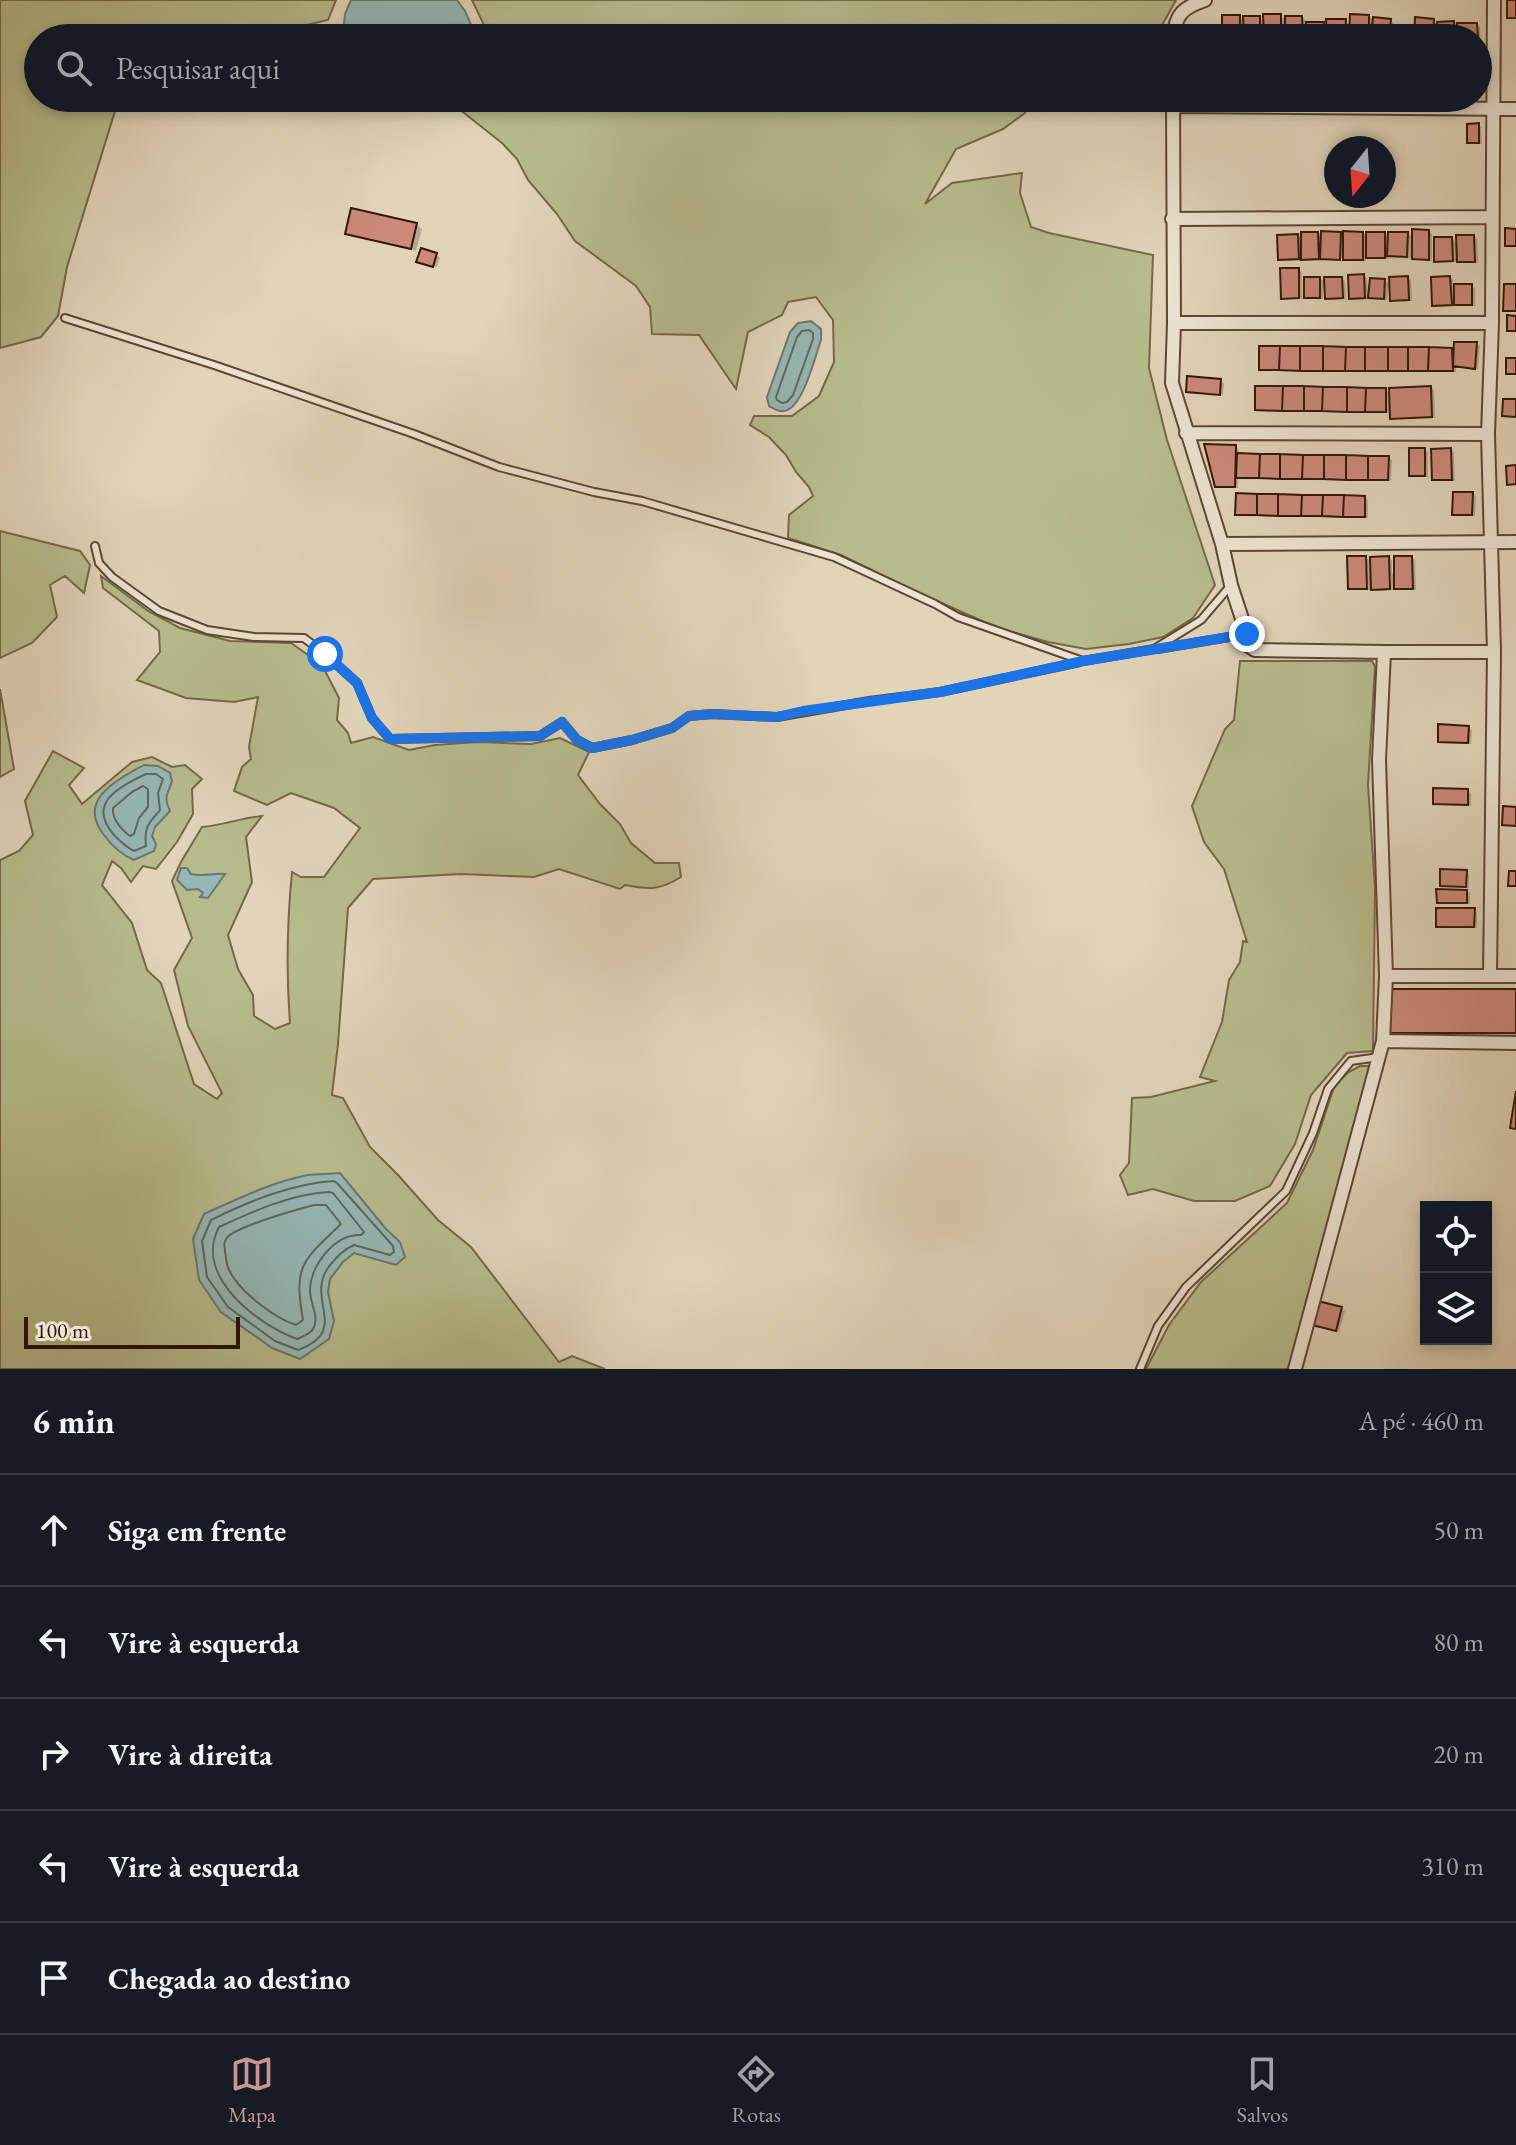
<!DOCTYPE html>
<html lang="pt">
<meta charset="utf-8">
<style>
:root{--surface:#171b24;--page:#20242c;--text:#f1f3f6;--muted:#9ea1a6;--line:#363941;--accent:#c59692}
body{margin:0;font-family:"EB Garamond",serif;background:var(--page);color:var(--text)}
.controls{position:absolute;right:24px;bottom:24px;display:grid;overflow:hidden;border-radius:0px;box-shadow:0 4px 12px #0003}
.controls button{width:72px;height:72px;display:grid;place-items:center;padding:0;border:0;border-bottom:2px solid var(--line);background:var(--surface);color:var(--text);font:40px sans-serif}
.compass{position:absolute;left:1324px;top:136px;width:72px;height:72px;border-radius:50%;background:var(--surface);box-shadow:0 4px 12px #0003;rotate:197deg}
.scale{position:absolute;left:24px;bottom:20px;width:216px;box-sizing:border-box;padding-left:8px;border:4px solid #341604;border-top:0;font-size:22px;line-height:28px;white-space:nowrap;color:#341604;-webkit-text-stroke:6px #ece3d2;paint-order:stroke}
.stop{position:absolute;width:24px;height:24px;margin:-18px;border:6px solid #1a73e8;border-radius:50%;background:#fff}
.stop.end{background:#1a73e8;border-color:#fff;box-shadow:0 2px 8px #0008}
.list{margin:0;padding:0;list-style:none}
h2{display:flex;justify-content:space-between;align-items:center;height:104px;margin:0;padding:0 32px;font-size:34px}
h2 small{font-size:26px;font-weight:400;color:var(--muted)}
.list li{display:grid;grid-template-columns:52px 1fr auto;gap:24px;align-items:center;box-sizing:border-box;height:112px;padding:0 32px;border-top:2px solid var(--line)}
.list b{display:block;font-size:30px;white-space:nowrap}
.list em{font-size:26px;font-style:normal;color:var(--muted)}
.icon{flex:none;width:44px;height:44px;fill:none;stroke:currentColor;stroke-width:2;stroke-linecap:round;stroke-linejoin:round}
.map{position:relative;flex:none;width:1516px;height:1369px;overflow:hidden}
.search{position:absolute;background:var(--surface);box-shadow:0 4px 12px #0003;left:24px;right:24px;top:24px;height:88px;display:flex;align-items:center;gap:20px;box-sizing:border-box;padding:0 28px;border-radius:44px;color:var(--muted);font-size:30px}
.sheet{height:664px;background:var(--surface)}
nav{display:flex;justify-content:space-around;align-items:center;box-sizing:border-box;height:112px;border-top:2px solid var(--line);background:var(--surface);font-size:22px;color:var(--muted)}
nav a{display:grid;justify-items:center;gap:4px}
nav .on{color:var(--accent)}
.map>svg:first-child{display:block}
.green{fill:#b7bb8c;stroke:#766848;stroke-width:2}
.water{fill:#95b7b5;stroke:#6e776e;stroke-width:2}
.shadow{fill:#0003}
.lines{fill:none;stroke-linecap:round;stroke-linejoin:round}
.shore{stroke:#64665c;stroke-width:2}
.building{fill:#cb897a;stroke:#341604;stroke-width:2}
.service-casing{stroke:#5f4631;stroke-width:10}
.minor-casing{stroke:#5f4631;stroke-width:16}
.service{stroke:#ece3d2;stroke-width:6}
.minor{stroke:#ece3d2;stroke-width:12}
.route{stroke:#1a73e8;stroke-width:10}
</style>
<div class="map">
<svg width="1516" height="1369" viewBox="0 0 1516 1369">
<rect width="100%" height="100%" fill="#e1d4b9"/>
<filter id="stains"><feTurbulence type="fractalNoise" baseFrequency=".0025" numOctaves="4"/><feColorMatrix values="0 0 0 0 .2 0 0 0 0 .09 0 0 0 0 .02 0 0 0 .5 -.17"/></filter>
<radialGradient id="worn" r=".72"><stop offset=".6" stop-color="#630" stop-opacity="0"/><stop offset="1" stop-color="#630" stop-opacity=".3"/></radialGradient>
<path class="green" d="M0 0H336L328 20 251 38H38V98H119L67 267 58 316 41 337 0 348Z
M472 0H1176L1155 38H1094L1090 35 1086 38H486L483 23Z
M462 98H1030L1025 113 1003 129 956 149 925 204 952 183 1022 173 1020 193 1031 227 1049 233 1153 255 1149 368 1167 440 1215 585 1193 618 1163 637 1129 644 1086 649 1048 642 998 628 917 592 841 555 788 538 789 515 813 496 809 487 796 472 786 455 769 437 750 425 754 416H792L819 396 834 362 833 320 816 297 788 302 782 315 748 332 736 389 699 335 652 334 650 307 636 286 575 241 557 214 528 180 517 159 502 143 459 109Z
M0 531 80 551 90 565 84 593 65 576 50 585 57 617 32 643 0 658Z
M101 576 148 611 180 628 230 641 291 643 322 665 339 698 337 720 348 733 351 743 373 737 409 750 435 745 478 742 531 744 560 738 589 752 578 775 600 804 620 824 631 843 655 863H679L681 877C660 890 650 890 625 885L620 889 559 869 534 877 460 874 373 879 348 908 338 1044 332 1095 343 1098 370 1147 398 1175 438 1220 471 1247 559 1362 572 1356 605 1369H0V860L19 851 33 835 25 801 53 751 84 768 69 785 82 804 132 762 152 757 172 767 185 765 202 779 192 789 193 814 177 842 156 869 143 866 131 882 121 868 112 861 102 885 132 923 147 970 161 983 194 1084 217 1099 222 1093 188 1026 174 970 192 938 172 881 181 862 202 827C224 825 241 818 262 816L246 837 252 882 228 935 238 969 253 995 254 1016 275 1029 290 1023C286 972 287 923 292 872L301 877H324L360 828 334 808 291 793 267 805 234 791 242 767 251 759 249 747 258 697 234 702 186 698 137 680 160 652 159 631 103 588Z
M1240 661H1372L1375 667 1368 785 1375 888 1373 1051 1347 1053 1311 1095 1295 1144 1270 1186 1235 1201H1194L1153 1189 1128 1195 1120 1175 1129 1163 1132 1098 1151 1097 1215 1081 1200 1077 1222 1022 1229 980 1240 962 1243 941 1247 942 1224 869 1204 842 1192 806 1225 729 1234 720Z
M0 689 14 769 0 777Z
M1360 1066H1368L1370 1071 1289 1369H1146L1169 1325 1201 1282 1287 1203 1313 1150 1334 1087 1347 1073Z"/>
<path class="water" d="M351 0H457L465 11 477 38H350L343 33 345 14Z
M811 321 821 329V340C815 356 802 414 781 411 777 411 773 408 769 406L767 397 790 332 798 323Z
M144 765 158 766 170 773 172 781C168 794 163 796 170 811L155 827 152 836 156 844 154 851 134 860C122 855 112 846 104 835 76 800 117 780 144 765Z
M181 868H187L191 874C203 877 212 873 225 874L208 898 200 897 203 893 198 889 187 890 177 880Z
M340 1173 386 1229 400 1242 405 1257 396 1265 354 1253 343 1262 330 1279 328 1292 334 1321 329 1339 300 1359 272 1348 221 1312 199 1280 193 1239 204 1214C237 1199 272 1182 308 1175 318 1174 329 1174 340 1173Z"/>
<path class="shadow" d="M1280 16 1287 20 1302 18 1305 20V24H1324L1328 27 1345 21 1351 25 1368 17 1373 19 1390 21 1394 23 1393 26 1411 27 1416 30 1433 21 1438 24 1477 25 1480 27 1481 48H1478V38H1439V32H1436V38H1224L1239 17 1245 21 1259 18 1266 22Z
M1478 125 1481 127 1482 144H1473L1469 142Z
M416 225 422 229 416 251 353 236 347 233Z
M1429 232 1432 234V261L1393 257 1388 255V259H1372L1366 255V261H1350V258L1323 257H1321L1322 260 1307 261 1302 258V260L1284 261 1280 259 1298 236 1303 239 1318 234 1323 237 1340 234 1345 237 1363 234 1368 237 1385 234 1390 237 1408 234 1414 238Z
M1474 237 1477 239 1478 263H1462L1456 259V262H1440L1436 260 1452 239 1458 243Z
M422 250 440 257 437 267 419 261Z
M1298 270 1302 272V295L1306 294 1320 279 1327 283 1341 279 1345 281 1346 299 1331 300 1327 298V288H1323V299H1310L1302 295V299H1286L1283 297Z
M1363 276 1367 278 1368 295H1371L1385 281 1389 284 1387 300 1374 299 1368 296V299L1355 300 1351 298Z
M1407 278 1411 280 1412 301H1395L1392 299Z
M1450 278 1453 280V286H1471L1475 288V306H1459L1454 303 1455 306 1438 307 1434 305Z
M1456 344H1477L1480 346 1478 369 1456 366V372L1265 371 1261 369V348L1456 350Z
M1221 381 1224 383 1223 395 1191 393 1188 391Z
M1430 388 1434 390 1435 418 1396 419 1392 417V413L1260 411 1257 409 1385 390 1392 393Z
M1235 447 1239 449V456L1388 458 1392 460 1391 481 1238 479V488H1220L1217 486Z
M1424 450 1428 452V477H1415L1411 475Z
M1451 450 1454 452 1455 481H1438L1434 479Z
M1472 494 1476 496 1475 516H1458L1454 514Z
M1365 498 1368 500V518L1241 516 1237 514Z
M1366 558 1372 562 1388 558 1392 560V573H1396L1412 558 1415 560 1416 590H1399L1393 586V590L1377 591 1370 587V590H1353L1350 588Z
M1468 728 1472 730 1471 744 1443 743 1440 741Z
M1467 791 1471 793V806L1438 805 1435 803Z
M1466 872 1469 874V888L1445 887 1442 885Z
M1466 892 1470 893V904H1442L1439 902Z
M1474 910 1477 912V928H1441L1438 926Z
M1516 991V1035H1398L1392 1032Z
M1341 1309 1345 1311 1339 1332 1317 1326Z"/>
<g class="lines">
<path class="shore" d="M809 330 813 333V339L793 395 787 402 782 403 777 400 776 397 797 337 802 331Z
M146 774H156L163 779 158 793 160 810C148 825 144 826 146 846L134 851C126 847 120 841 114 835 86 803 119 787 146 774Z
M143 786 148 789V807L139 818 134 834 130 836C121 829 112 820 113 808L132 792Z
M334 1181 337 1183 393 1246 394 1252 390 1255 354 1245C344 1249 337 1257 330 1265 303 1300 352 1330 298 1350L275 1341 228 1307 207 1277 202 1241 211 1220C250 1201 290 1184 334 1181Z
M329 1192 333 1193 364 1232 361 1235C334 1234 310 1266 310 1291 310 1302 320 1319 313 1329 310 1334 302 1337 297 1339 257 1324 193 1276 219 1227 254 1211 291 1194 329 1192Z
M314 1205H326L341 1224C303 1261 293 1264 303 1320L296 1325C274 1318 239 1291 229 1270 226 1264 226 1257 225 1251 225 1246 223 1243 226 1239 233 1227 299 1209 314 1205Z"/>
</g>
<path class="building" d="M1507 0H1516V18H1507Z
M1263 14H1281V38H1264Z
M1350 14 1369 15V38H1349Z
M1222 15H1240V38H1222Z
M1243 16H1260V38H1244Z
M1285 16H1302L1303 38H1285Z
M1373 17 1391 19 1389 38H1371Z
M1415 17 1434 19 1433 38H1414Z
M1326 19H1346L1345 38H1327Z
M1454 21 1455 38H1437V22Z
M1306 22H1324V38H1306Z
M1457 23H1477L1478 38H1458Z
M1393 25H1411V38H1393Z
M1479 123V143H1467V124Z
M351 208 417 223 411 249 345 234Z
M1505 228 1516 229V246H1505Z
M1412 229 1429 230V260L1412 259Z
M1321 231 1341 232 1340 260 1320 259Z
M1343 231 1363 232V260H1343Z
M1301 232H1318L1319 259 1301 260Z
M1366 232H1385V258H1366Z
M1388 232H1408L1407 257 1387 256Z
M1298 234 1299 259 1278 260 1277 235Z
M1456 235H1474L1475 262H1457Z
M1434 237H1452L1453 261 1434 262Z
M421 248 437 253 433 267 416 262Z
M1280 268H1299V298L1281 299Z
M1364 274 1365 298 1349 299 1348 275Z
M1408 276 1409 300 1390 301 1389 277Z
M1450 276 1452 305 1432 306 1431 277Z
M1304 277H1320V298H1304Z
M1324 277H1342L1343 298 1325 299Z
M1370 278 1385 279 1384 299 1368 298Z
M1454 284H1472V305H1454Z
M1504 284H1516V311H1503Z
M1507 315 1516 316V331H1507Z
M1454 342H1477L1475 369 1453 366Z
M1259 346H1280L1279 370H1259Z
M1280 346H1300V371L1279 370Z
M1300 346H1323V371H1300Z
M1323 346 1346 347 1345 371H1323Z
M1346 347H1365V371H1345Z
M1365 347H1388V371H1365Z
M1388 347H1408V371H1388Z
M1408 347H1429L1428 371H1408Z
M1429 347 1452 348 1453 371H1428Z
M1506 358H1516V374H1506Z
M1187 376 1221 379 1220 395 1186 392Z
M1255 386H1283L1282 411 1255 410Z
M1283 386H1304V411H1282Z
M1304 386 1323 387 1322 411H1304Z
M1431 386 1432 417 1390 419 1389 388Z
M1323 387H1347V412L1322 411Z
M1347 387 1366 388 1365 412H1347Z
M1366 388H1386V412H1365Z
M1503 399H1516V417L1502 416Z
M1204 444 1236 445 1235 487H1215Z
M1409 448H1425V476H1409Z
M1451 448 1452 480H1432L1431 449Z
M1237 453 1260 454 1259 478H1236Z
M1260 454H1280V479L1259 478Z
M1280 454 1303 455 1302 479H1280Z
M1303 455H1324V479H1302Z
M1324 455H1346V480L1324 479Z
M1346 455 1368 456V480H1346Z
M1368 456H1389L1388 480H1368Z
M1516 465V484L1507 485 1506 466Z
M1453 492H1473L1472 515H1452Z
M1236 493 1257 494V515H1235Z
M1257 494H1278V516L1257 515Z
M1278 494 1302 495 1301 516H1278Z
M1302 495H1323L1322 516H1301Z
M1323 495H1344L1343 517 1322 516Z
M1344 495 1365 496V517H1343Z
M1347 556H1366L1367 589H1348Z
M1389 556 1390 589 1371 590 1370 557Z
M1394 556H1412L1413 589H1394Z
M1438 724 1469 726 1468 743 1438 742Z
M1433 788 1468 789V805L1433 804Z
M1503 806 1516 807V826L1502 825Z
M1440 869 1467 870 1466 887 1440 886Z
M1509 871H1516V886H1508Z
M1436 889 1467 890V903H1437Z
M1436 908H1475L1474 927H1436Z
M1390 989H1516V1033H1390Z
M1516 1091V1129L1510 1128Z
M1318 1301 1342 1307 1336 1331 1312 1325Z"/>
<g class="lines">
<g class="service-casing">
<path id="service" d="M65 318 214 365 414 434 499 467 594 492 642 501 834 557 935 604 958 617 1083 661 1154 649 1201 620 1231 585
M95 546 99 563 112 577 159 611 207 630 254 637 304 638 325 654 357 683 372 718 390 739 540 736 562 722 577 740 592 748 632 740 672 728 689 716 712 714 777 717 869 701 940 692 1080 662
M1158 649 1247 634
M1140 1369 1158 1326 1186 1287 1286 1191 1313 1133 1328 1089 1351 1061 1379 1057"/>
</g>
<g class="minor-casing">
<path id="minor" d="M1494 0 1492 323 1488 434 1494 652 1490 976H1516
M1173 38C1176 14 1182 8 1205 0
M1173 98 1174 323 1172 383 1222 544 1516 542
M1173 106 1516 109
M1172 219 1492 217
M1174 323H1492
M1186 433 1488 434
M1222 544 1231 585 1247 634 1249 646 1255 650 1384 652 1379 760 1386 976 1383 1041 1295 1369
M1384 652H1494
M1386 976H1490
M1383 1041 1516 1043"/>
</g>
<use href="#service" class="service"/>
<use href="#minor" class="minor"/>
</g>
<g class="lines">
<path class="route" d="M325 654 357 683 372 718 390 739 540 736 562 722 577 740 592 748 632 740 672 728 689 716 712 714 777 717 803 711 940 692 1083 661 1247 634"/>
</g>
<rect width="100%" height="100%" filter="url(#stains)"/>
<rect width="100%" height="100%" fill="url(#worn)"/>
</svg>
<div class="controls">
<button><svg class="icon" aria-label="locate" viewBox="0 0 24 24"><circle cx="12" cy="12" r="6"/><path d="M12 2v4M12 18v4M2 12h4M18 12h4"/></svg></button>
<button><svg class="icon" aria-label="layers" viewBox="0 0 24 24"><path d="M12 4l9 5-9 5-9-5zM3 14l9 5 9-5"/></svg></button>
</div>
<svg class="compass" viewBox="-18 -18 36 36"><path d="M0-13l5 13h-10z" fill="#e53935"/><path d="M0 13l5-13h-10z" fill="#9ea1a6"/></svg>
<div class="scale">100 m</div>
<div class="stop" style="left:325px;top:654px"></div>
<div class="stop end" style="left:1247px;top:634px"></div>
<div class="search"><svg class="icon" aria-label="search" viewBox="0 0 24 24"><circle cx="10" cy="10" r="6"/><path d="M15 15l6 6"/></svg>Pesquisar aqui</div>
</div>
<section class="sheet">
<h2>6 min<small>A pé · 460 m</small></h2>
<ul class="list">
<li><svg class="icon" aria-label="ahead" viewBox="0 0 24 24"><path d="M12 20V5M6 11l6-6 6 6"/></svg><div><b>Siga em frente</b></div><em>50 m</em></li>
<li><svg class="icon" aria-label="left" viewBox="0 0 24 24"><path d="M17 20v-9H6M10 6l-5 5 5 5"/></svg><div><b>Vire à esquerda</b></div><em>80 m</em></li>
<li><svg class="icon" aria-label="right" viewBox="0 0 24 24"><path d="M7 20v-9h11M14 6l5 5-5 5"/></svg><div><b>Vire à direita</b></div><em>20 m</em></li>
<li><svg class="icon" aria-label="left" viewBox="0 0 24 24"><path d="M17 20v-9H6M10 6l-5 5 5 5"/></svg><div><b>Vire à esquerda</b></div><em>310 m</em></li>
<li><svg class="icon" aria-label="arrive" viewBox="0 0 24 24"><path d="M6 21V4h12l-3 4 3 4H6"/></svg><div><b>Chegada ao destino</b></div></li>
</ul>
</section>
<nav>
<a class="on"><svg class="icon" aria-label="map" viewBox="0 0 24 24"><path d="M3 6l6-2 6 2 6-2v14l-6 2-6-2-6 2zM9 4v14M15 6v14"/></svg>Mapa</a>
<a><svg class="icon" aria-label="directions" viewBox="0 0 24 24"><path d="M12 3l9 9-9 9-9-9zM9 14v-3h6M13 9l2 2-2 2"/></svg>Rotas</a>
<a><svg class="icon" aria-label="saved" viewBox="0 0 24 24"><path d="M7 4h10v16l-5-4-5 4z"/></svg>Salvos</a>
</nav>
